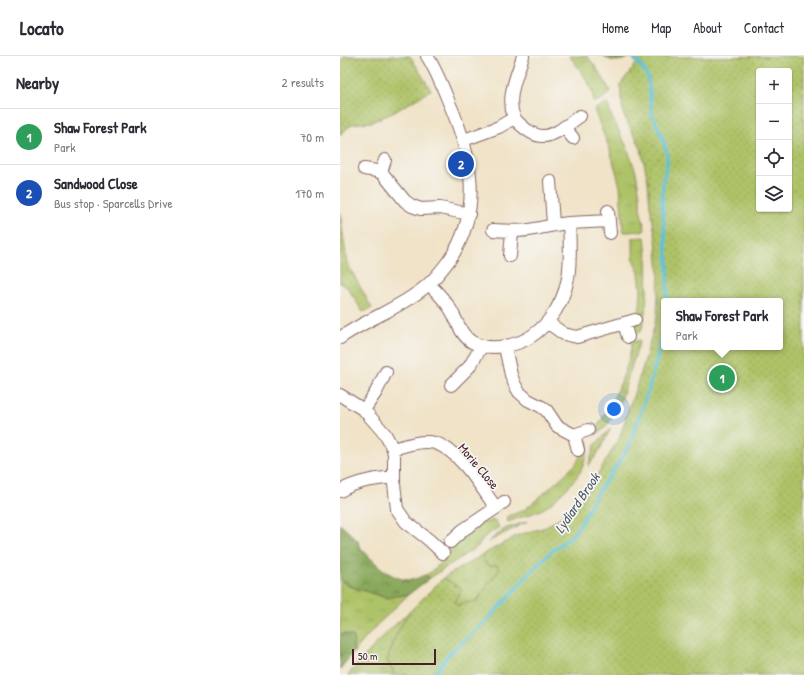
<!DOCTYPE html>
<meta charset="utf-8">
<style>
:root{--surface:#fff;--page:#f2f2f3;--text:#2b2b33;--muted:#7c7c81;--line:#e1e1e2;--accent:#d1495b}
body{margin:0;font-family:"Patrick Hand",sans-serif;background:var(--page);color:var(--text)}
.controls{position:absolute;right:12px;top:12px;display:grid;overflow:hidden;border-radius:4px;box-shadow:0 1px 3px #0004}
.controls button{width:36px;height:36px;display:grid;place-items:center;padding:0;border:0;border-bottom:1px solid var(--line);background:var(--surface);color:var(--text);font:20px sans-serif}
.scale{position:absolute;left:12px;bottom:10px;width:84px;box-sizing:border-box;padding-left:4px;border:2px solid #4a1f2b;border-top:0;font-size:11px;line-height:14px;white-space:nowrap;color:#4a1f2b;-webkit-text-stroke:3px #f6f6f2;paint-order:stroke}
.you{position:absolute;left:274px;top:353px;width:14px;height:14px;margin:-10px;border:3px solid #fff;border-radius:50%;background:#1a73e8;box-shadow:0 0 0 6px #1a73e833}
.badge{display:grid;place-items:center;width:26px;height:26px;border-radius:50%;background:var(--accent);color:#fff;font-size:13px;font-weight:700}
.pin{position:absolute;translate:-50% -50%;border:2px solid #fff;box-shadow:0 1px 4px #0006}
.popup{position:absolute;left:321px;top:242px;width:122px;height:52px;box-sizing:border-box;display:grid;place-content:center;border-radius:4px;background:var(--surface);filter:drop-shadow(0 1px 3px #0005);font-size:13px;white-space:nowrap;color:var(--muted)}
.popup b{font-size:15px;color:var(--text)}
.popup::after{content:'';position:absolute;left:50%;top:100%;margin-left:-8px;border:8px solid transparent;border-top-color:var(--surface)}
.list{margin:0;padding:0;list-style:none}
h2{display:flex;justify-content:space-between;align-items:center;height:52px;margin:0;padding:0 16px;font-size:17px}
h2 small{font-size:13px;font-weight:400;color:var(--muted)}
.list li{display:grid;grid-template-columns:26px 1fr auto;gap:12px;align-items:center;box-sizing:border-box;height:56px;padding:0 16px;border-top:1px solid var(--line)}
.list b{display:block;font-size:15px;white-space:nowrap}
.list p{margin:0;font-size:13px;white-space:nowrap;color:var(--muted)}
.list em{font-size:13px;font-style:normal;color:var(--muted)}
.icon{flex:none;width:22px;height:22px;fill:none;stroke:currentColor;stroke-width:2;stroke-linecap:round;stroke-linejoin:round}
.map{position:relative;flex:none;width:464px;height:619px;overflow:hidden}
header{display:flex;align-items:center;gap:24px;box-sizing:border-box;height:56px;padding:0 20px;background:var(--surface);border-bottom:1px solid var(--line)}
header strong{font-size:19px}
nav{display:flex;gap:22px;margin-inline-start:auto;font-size:14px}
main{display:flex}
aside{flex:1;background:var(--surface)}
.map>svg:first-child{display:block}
.grass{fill:url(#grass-tufts);stroke:#7c714a}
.forest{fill:url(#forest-crowns);stroke:#6a6444}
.park{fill:url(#park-dots);stroke:#7c714a;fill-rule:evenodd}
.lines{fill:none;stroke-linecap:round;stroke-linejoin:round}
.stream{stroke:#5bc1d8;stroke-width:3.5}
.minor-casing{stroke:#846462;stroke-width:14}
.minor{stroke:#fff;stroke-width:12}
.labels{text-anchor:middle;stroke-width:3.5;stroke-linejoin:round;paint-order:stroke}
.street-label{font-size:13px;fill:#4a1f2b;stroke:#f6f6f2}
.water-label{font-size:14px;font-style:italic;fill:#505868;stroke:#f6f6f2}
</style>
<header>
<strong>Locato</strong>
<nav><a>Home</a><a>Map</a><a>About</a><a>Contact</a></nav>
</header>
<main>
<aside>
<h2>Nearby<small>2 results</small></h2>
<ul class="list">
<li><span class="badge" style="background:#2e9e5b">1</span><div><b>Shaw Forest Park</b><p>Park</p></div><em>70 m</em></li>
<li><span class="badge" style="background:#1a4fb4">2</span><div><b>Sandwood Close</b><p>Bus stop · Sparcells Drive</p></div><em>170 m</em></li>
</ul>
</aside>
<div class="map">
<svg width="464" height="619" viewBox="0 0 464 619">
<defs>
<pattern id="grass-tufts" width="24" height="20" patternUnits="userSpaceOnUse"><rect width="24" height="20" fill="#aec368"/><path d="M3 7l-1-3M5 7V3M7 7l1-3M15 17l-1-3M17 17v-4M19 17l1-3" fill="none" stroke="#97a75a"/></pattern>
<pattern id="forest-crowns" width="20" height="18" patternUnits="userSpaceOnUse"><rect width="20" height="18" fill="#8aa95c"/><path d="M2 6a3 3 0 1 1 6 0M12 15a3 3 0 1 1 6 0" fill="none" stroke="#73894c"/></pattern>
<pattern id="park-dots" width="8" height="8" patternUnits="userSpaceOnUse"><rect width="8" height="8" fill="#aec368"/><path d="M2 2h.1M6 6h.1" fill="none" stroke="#97a75a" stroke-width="1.8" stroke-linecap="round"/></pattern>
</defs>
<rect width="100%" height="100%" fill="#f6f6f2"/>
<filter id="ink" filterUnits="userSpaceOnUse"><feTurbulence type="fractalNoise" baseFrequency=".025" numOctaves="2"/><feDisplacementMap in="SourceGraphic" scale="8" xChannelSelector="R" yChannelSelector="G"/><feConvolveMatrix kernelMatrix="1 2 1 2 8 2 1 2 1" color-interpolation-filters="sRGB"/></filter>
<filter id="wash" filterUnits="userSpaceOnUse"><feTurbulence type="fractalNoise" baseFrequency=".012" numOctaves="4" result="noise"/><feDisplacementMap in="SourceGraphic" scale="16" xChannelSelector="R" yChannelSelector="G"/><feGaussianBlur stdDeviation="0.9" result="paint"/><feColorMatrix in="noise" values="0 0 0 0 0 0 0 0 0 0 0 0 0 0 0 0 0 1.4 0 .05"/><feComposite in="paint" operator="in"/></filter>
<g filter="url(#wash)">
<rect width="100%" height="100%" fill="#f0e3c8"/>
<path class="grass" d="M229 0H247C256 11 264 22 270 35 268 40 259 46 253 46 256 33 237 9 229 0Z
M266 47H268L270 57 286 89 296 116 300 140V152L305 173 304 175 285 176 283 175 280 130 270 94 254 54Z
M305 181C309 213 309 245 301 276L293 278C300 258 303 238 299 217 298 213 295 209 294 205 293 199 293 190 293 183L291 182Z
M300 284 278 353 264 373 255 379 253 377C271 351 288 317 292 286Z
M271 372 258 397 248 410 255 389Z
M247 385 249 387C245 411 240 420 222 437 216 443 210 449 203 453 192 458 179 462 168 466L166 461 184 454 201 440 236 408C241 400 242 393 247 385Z
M151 464 156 466 159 471 144 481 138 490 90 522 84 520 91 516 106 502C108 489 132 474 143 466H148Z
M188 465 148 486 164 473Z
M144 498 143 502 157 509 159 514 136 545 117 549 115 546 122 533 103 522Z
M0 523 6 529 46 542 69 538 36 570 13 597V581L4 577 0 579Z
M68 557 56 580 47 604 55 619H8C27 597 46 576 68 557Z"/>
<path class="forest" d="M263 0H291C282 6 272 7 263 0Z
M0 468 18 485 19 490C33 505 50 525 72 524 76 523 80 521 84 519L90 522 69 538 47 542 6 529 0 523Z
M4 577 14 581 13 597 0 613V579Z"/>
<path class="park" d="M5 0H70L91 34 53 57 31 66 12 68 0 79V6Z
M302 0 332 1 464 0V619H55L47 604 56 580 68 557 103 522 122 533 115 546 117 549 137 545 159 514 157 509 150 510 145 507 143 502 144 498 178 479 206 471 240 447 279 383 305 304 317 260 319 216 316 184 310 150 308 126 305 111 300 90 283 58 280 29ZM419 15H449V153H419ZM324 245H440V291H324Z
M0 156 7 207 32 252 23 256 7 231 0 227Z"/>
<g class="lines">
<path class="stream" d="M292 0 304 14 308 22 312 58 323 83 327 98V109L323 126 322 148 328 208 327 245
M94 619 108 599 146 565 165 545 197 509 213 494 231 481 240 469 258 436 282 402 290 387 309 332 322 283 324 269"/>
</g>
</g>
<g filter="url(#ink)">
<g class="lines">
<g class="minor-casing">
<path id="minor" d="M174 62C201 92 212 80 240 60
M224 71 233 82
M124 84 159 71 174 62C166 40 177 20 183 0
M24 113 37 115 43 118 65 145 72 150 81 153 100 152 129 158
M41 117 45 104
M210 125 213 168
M268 155 270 177
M153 174C167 175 181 176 194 173 206 171 217 168 229 167
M170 200 172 175
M89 228C96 235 103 242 109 251 117 262 119 278 132 286 143 292 158 292 170 289 201 283 223 251 228 222 231 204 230 185 229 167L269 165
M207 266 224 278 237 281 295 264
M284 267 288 281
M0 282C27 263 58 253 84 232 94 224 102 214 110 203 144 152 131 96 108 44 102 29 96 14 87 0
M165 291 171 319 175 329 179 336 188 344 202 351 207 355 217 370 234 379 248 374
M111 329 129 311 142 290
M0 339 24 354 45 378 53 393 54 399V428L57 453 66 466 89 484 103 497
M24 354 36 336 46 316
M234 379 238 394
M53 393C66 389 82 384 95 387 119 394 142 432 156 452L164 446
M0 435C17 425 35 423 54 421
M110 486 123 474 156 452"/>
</g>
<use href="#minor" class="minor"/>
</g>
</g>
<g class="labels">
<g class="street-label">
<text transform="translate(139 410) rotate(50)" y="5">Morie Close</text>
</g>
<g class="water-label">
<text transform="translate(237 447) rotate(-56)" y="5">Lydiard Brook</text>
</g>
</g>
</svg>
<div class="controls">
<button>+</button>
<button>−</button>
<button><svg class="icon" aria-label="locate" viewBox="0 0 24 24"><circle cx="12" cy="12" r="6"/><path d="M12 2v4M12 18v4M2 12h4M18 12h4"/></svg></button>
<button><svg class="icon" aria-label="layers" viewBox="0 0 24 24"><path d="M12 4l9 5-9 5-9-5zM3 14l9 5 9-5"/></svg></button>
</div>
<div class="scale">50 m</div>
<div class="you"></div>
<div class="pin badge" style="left:382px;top:322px;background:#2e9e5b">1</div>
<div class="popup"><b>Shaw Forest Park</b>Park</div>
<div class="pin badge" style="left:121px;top:108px;background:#1a4fb4">2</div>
</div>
</main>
